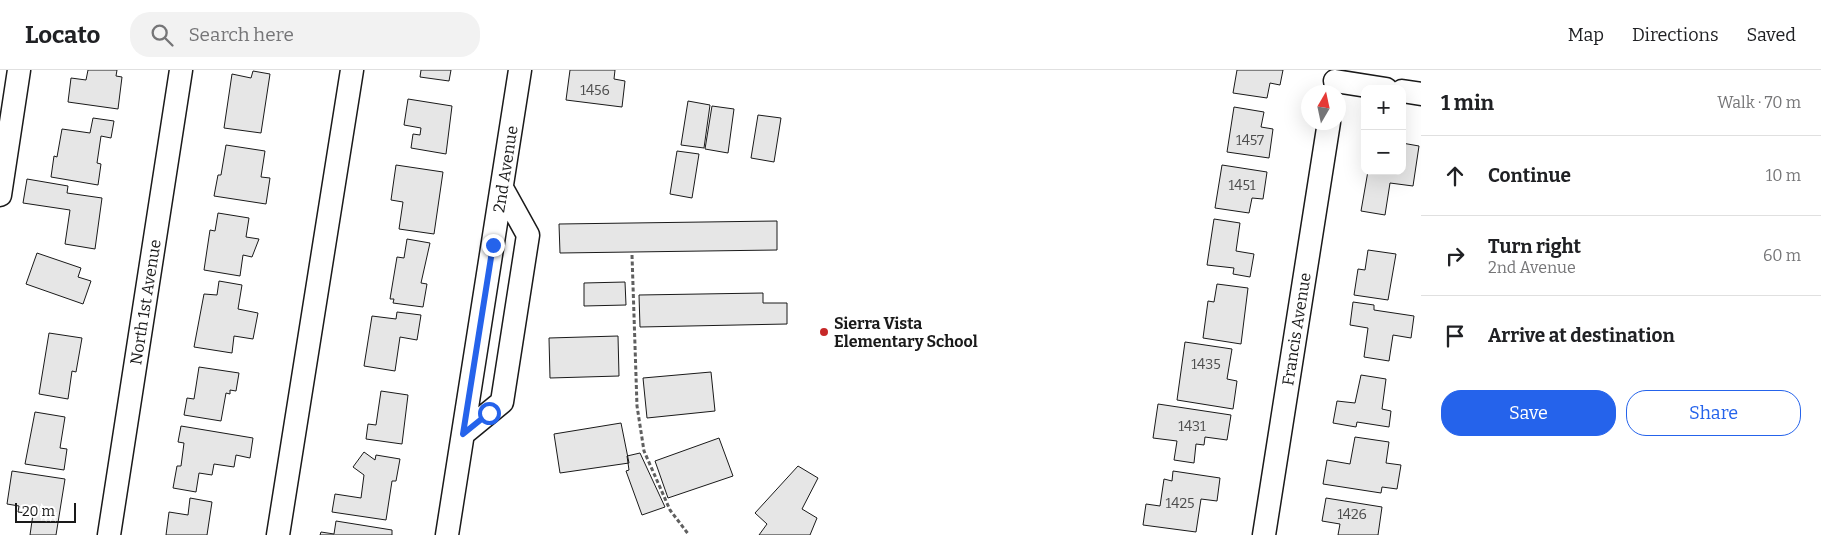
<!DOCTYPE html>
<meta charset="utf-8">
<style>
:root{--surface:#fff;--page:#f2f2f2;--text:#202124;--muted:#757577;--line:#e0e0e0;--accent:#2563eb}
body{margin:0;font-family:Bitter,serif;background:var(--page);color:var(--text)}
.controls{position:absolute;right:15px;top:15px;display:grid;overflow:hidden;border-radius:10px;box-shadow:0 5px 20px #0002}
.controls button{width:45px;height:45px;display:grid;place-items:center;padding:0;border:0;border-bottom:1px solid var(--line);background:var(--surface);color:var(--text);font:25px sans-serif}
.compass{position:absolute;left:1301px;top:15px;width:45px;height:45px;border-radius:50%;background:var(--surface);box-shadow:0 5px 20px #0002;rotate:9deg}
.scale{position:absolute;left:15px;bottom:12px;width:61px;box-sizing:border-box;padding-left:5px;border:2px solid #1a1a1a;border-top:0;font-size:14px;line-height:18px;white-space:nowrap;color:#1a1a1a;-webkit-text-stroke:4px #fff;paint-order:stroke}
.stop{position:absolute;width:15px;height:15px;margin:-11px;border:4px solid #2563eb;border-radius:50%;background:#fff}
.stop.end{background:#2563eb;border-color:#fff;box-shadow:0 1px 5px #0008}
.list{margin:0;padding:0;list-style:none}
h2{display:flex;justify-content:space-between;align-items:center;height:65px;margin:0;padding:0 20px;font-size:21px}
h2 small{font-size:16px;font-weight:400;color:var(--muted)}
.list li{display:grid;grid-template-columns:32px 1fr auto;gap:15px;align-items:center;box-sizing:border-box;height:80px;padding:0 20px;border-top:1px solid var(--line)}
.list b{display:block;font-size:19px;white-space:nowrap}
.list p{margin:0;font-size:16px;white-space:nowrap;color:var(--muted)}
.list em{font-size:16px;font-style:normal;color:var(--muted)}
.actions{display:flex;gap:10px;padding:15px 20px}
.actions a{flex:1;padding:11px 0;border:1px solid var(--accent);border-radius:20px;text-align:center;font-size:18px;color:var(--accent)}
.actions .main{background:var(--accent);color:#fff}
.icon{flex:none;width:28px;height:28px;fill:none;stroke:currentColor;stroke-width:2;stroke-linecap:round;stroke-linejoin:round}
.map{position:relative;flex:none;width:1421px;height:465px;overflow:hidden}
header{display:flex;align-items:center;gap:30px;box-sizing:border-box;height:70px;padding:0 25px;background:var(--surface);border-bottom:1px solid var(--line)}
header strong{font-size:24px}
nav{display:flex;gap:28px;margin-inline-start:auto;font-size:18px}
.search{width:350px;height:45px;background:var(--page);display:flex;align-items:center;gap:12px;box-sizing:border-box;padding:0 18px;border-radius:20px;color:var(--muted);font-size:19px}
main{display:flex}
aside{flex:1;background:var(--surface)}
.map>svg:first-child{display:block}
.building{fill:#e6e6e6;stroke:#1a1a1a}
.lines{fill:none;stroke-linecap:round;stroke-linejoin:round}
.minor-casing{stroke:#1a1a1a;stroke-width:25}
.path{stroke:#5f5f5f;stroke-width:3;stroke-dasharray:4 2.5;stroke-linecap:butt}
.minor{stroke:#fff;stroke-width:22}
.route{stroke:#2563eb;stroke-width:6}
.poi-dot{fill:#c62828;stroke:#fff;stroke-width:2}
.labels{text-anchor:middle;stroke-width:4;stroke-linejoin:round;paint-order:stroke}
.number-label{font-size:14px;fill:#4d4d4d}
.street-label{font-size:16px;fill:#1a1a1a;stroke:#fff}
.poi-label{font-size:16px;font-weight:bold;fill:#1a1a1a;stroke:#fff;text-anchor:start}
</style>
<header>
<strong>Locato</strong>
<div class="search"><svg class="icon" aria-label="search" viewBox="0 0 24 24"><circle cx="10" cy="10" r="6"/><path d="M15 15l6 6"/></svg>Search here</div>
<nav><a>Map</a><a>Directions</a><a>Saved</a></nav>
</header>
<main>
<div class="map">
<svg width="1421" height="465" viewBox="0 0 1421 465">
<rect width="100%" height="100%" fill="#fff"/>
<path class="building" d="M88 0H117L116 6 122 7 118 39 68 32 71 8 86 10Z
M421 0H451L449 11 420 7Z
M570 0H615L614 9 625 11 622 37 566 30Z
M1237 0H1283L1280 15 1270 13 1267 28 1233 23Z
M253 1 270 4 261 63 224 58 232 4 251 8Z
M408 29 452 36 446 84 411 78 413 64 420 65 421 58 404 55Z
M688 31 710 35 704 78 681 75Z
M712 36 734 39 728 83 705 79Z
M1234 37 1264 42 1261 57 1273 59 1269 88 1227 82Z
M758 45 781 48 774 92 751 88Z
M93 48 114 51 111 68 101 66 97 93 101 94 98 115 51 107 54 86 57 87 62 59 90 63Z
M1402 73 1419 76 1413 116 1390 113 1385 145 1361 141 1368 101H1402Z
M226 75 265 81 261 107 270 108 266 134 214 126 218 105H221Z
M677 81 699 84 692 128 670 124Z
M396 95 443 102 434 164 399 159 403 132 391 130Z
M1222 95 1267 102 1263 129 1252 128 1249 143 1215 138Z
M27 109 68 116 67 123 102 128 95 179 65 174 70 140 23 133Z
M218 143 249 148 246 167 259 169 252 187 243 185 240 206 204 200 210 160 215 161Z
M1214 149 1240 153 1236 181 1254 184 1250 207 1233 204 1234 198 1207 195Z
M777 151V180L560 183 559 154Z
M407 169 430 173 421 213 427 214 423 237 393 233 394 229H390L397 187 404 188Z
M1368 180 1396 184 1388 230 1354 225 1358 199 1365 200Z
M37 183 81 198 78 207 91 211 83 234 26 214Z
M219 211 242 215 238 239 258 243 253 269 234 266 232 283 194 277 204 224 217 225Z
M625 212 626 235 584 236V213Z
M1217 214 1248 218 1241 274 1203 268 1208 231 1214 232Z
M763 223V233H787V254L640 257 639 225Z
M1353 232 1374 235V240L1414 246 1411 268 1393 265 1389 291 1364 287 1368 258 1350 255Z
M397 242 421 245 417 270 400 267 395 301 364 296 372 246 396 249Z
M49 263 82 268 76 302 72 301 68 329 39 324Z
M618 266 619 306 550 308 549 268Z
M1185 272 1232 279 1227 309 1237 311 1233 339 1177 330Z
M199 297 239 303 236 321 230 320V324L226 323 221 351 184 345 187 328 194 329Z
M711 302 715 341 647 348 643 308Z
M1361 305 1386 309 1382 339 1391 341 1389 357 1357 352 1356 357 1333 353 1337 331 1355 333Z
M381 321 408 325 402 374 366 369 368 354 376 355Z
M1158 334 1231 345 1227 370 1205 367 1204 375 1196 374 1194 393 1174 390 1177 371 1153 368Z
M35 342 65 347 60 378 67 379 64 400 25 394Z
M621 353 629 393 560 403 554 364Z
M181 356 253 368 250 388 236 385 234 397 214 394 212 405 199 403 196 422 173 418 177 396H181L184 373 178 372Z
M1355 367 1389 372 1386 393 1401 395 1397 419 1382 417 1381 423 1323 414 1327 390 1350 394Z
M719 368 733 406 668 428 655 391Z
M364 382 375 390 376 385 400 389 396 411H392L386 450 332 442 335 424 361 428 364 405 353 397Z
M640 383 665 437 642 445 626 401 629 400 627 386Z
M798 396 818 408 802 439 817 448 810 465H759L767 454 755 443Z
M12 401 65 409 56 465H30L33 444 18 442 19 436 7 434Z
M1173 401 1220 408 1217 431 1201 429 1196 462 1143 455 1146 434 1160 436 1164 409 1172 411Z
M190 428 212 432 207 465H166L169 442 188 445Z
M1326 428 1382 437 1378 465H1338L1340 454 1322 451Z
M336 451 392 460V465H320L321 462 334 464Z"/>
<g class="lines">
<g class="minor-casing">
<path id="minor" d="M1335 11 1386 19
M1402 21 1421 24
M0 125 19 0
M463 364 502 332 528 165 502 118
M109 465 181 0
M278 465 352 0
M447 465 520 0
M1264 465 1329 52"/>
</g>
<path class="path" d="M632 185 637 336 644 381 670 440 689 465"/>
<use href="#minor" class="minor"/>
</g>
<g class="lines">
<path class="route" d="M489 343 463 364 493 175"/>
</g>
<circle class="poi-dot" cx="824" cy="262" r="5"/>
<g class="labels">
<g class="number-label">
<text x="595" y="25">1456</text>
<text x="1250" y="75">1457</text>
<text x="1242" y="120">1451</text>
<text x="1206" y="299">1435</text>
<text x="1192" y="361">1431</text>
<text x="1180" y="438">1425</text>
<text x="1352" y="449">1426</text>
</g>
<g class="street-label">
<text transform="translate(505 99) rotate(-81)" y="6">2nd Avenue</text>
<text transform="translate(145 232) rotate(-81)" y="6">North 1st Avenue</text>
<text transform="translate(1296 259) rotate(-81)" y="6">Francis Avenue</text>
</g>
<g class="poi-label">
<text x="834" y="259">Sierra Vista<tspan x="834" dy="18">Elementary School</tspan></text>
</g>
</g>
</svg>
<div class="controls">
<button>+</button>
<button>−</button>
</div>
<svg class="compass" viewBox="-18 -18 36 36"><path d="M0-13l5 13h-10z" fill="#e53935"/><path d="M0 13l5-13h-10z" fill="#757577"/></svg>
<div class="scale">20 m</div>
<div class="stop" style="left:489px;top:343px"></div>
<div class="stop end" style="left:493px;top:175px"></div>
</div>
<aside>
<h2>1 min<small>Walk · 70 m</small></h2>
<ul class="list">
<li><svg class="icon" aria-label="ahead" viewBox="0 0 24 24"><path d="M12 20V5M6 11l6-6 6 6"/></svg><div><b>Continue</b></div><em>10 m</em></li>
<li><svg class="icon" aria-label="right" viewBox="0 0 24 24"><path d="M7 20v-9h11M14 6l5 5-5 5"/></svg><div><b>Turn right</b><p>2nd Avenue</p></div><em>60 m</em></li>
<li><svg class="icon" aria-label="arrive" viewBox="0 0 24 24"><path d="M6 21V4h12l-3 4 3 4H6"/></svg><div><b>Arrive at destination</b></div></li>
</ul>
<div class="actions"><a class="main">Save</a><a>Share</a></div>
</aside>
</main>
